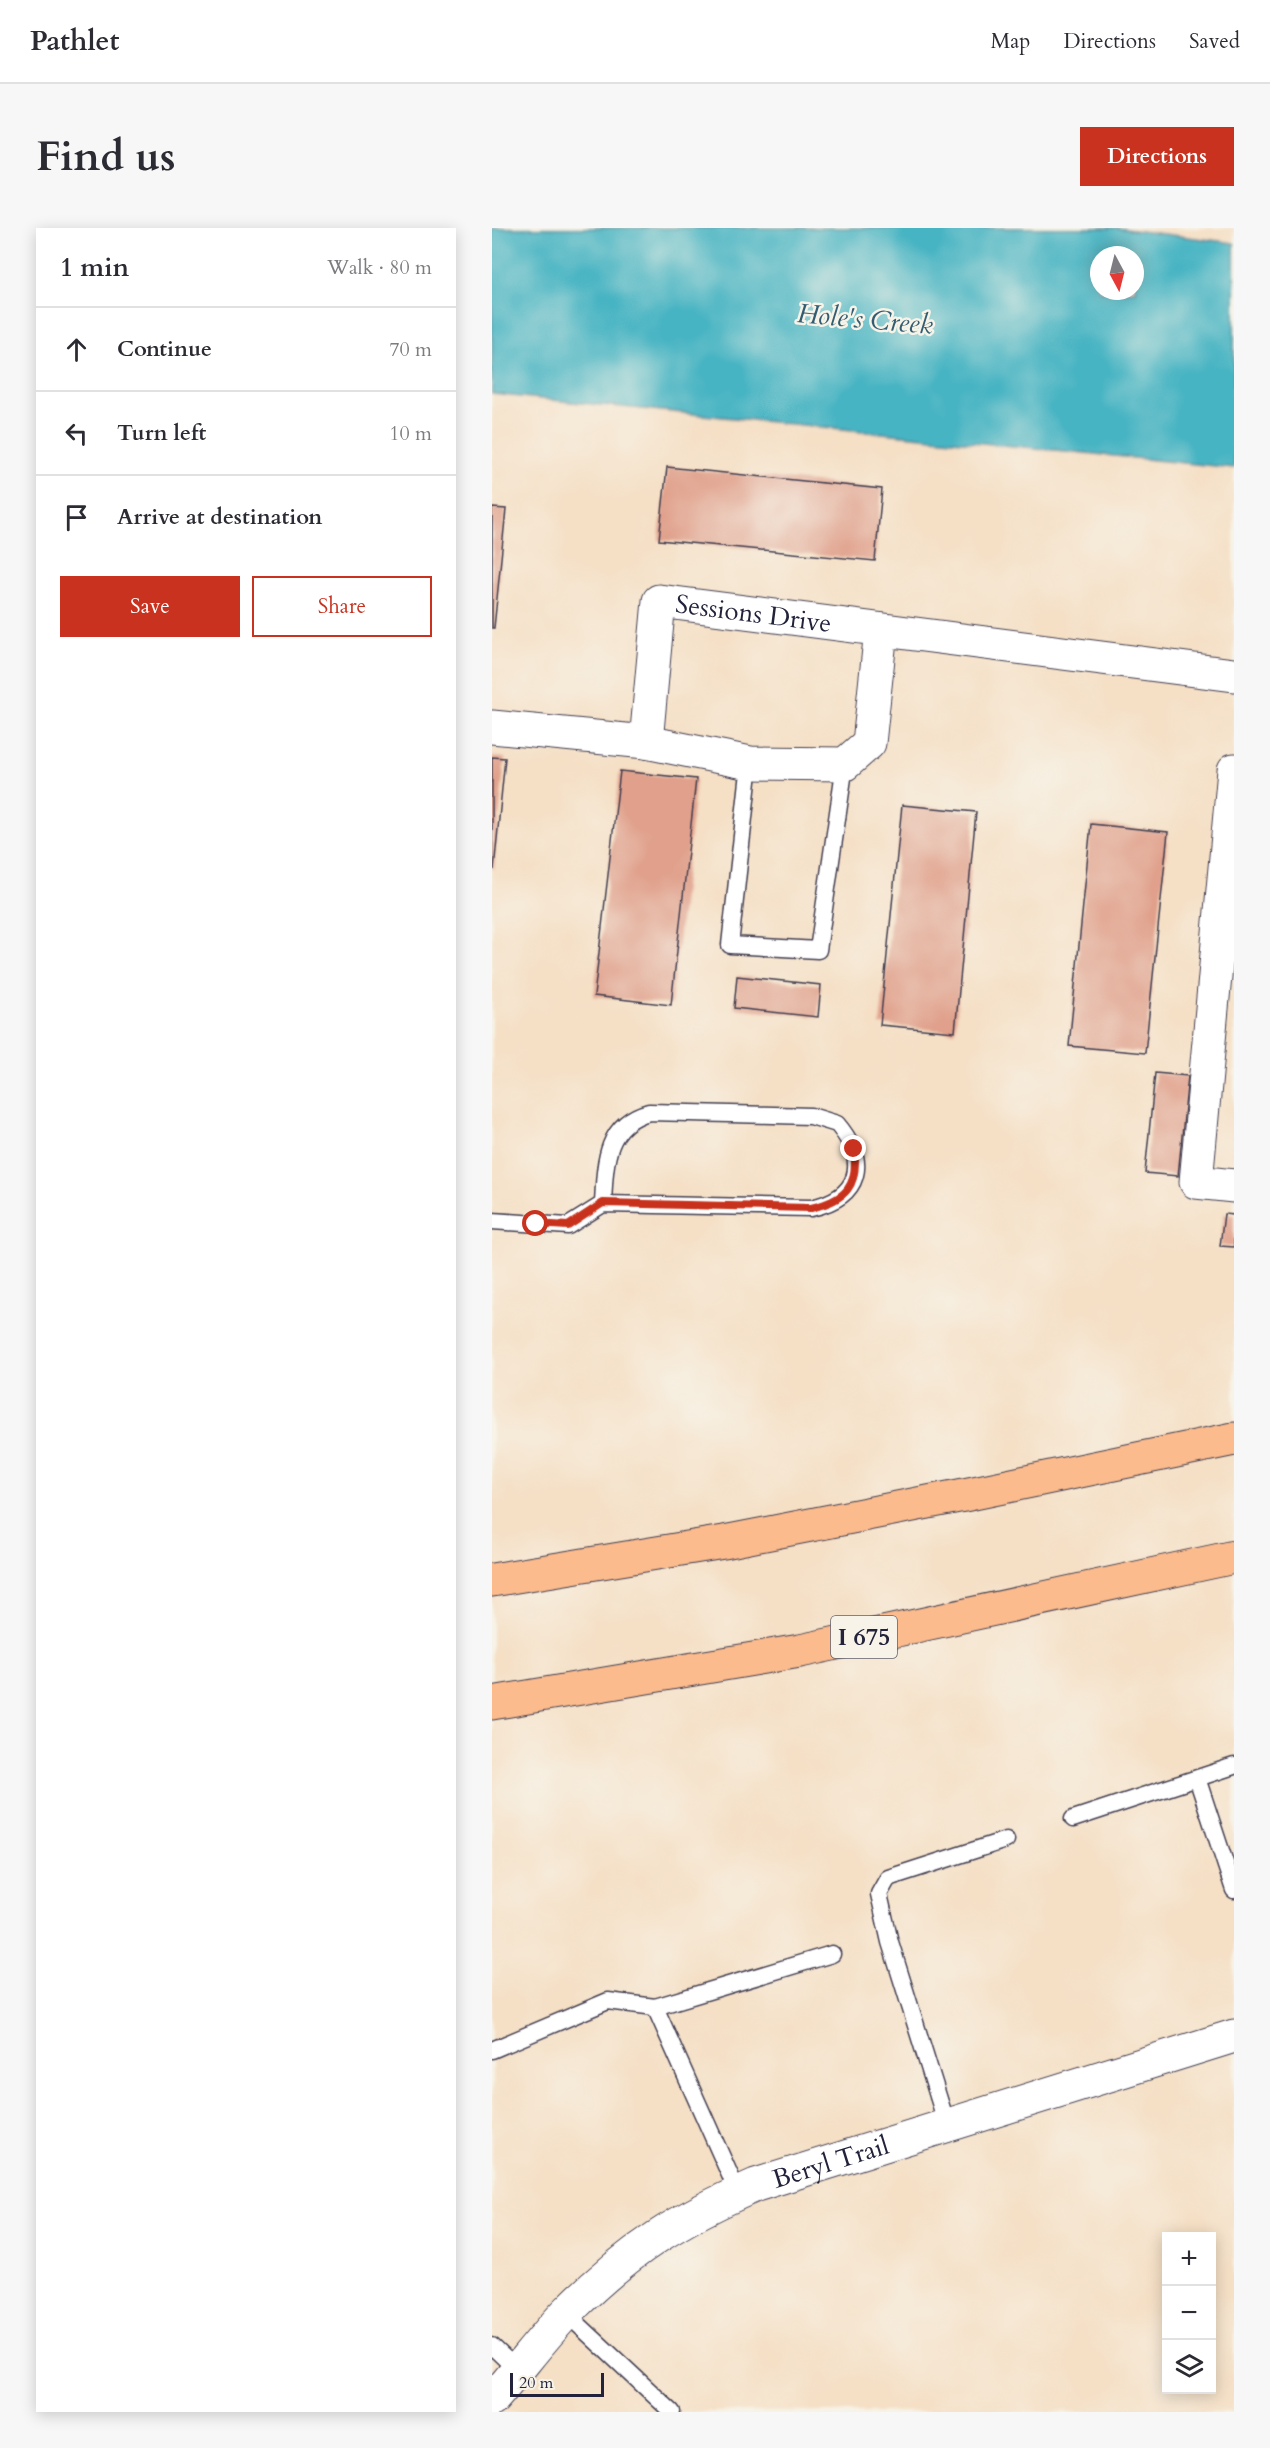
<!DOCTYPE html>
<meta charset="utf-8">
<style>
:root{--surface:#fff;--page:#f7f7f7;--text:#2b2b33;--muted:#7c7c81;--line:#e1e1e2;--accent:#c8321e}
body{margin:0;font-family:Cardo,serif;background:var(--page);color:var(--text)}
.controls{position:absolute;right:18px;bottom:18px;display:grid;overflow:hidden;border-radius:0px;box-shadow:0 3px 15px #0003}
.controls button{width:54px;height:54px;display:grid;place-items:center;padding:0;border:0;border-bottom:2px solid var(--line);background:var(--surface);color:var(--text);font:30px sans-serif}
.compass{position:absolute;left:598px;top:18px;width:54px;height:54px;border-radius:50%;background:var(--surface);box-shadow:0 3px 15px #0003;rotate:173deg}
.scale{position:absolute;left:18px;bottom:15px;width:94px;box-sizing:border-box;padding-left:6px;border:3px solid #22223b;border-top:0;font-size:16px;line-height:21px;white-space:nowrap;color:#22223b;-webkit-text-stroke:4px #f7f3e8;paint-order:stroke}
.stop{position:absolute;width:18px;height:18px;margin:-14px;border:4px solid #c8321e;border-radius:50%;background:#fff}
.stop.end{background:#c8321e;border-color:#fff;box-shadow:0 2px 6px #0008}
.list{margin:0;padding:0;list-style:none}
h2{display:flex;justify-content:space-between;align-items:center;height:78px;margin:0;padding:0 24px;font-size:26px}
h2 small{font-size:20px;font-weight:400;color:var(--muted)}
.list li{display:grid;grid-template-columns:39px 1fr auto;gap:18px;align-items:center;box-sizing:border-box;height:84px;padding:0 24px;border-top:2px solid var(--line)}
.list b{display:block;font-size:22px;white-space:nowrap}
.list em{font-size:20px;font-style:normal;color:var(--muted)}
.actions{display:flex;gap:12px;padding:18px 24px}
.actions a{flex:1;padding:14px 0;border:2px solid var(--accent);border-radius:0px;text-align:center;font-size:21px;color:var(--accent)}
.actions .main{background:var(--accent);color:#fff}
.icon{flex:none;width:33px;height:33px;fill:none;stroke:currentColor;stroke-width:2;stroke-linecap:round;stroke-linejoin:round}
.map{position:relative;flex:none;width:742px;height:2184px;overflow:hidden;border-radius:0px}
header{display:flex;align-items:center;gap:36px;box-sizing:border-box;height:84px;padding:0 30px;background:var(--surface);border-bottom:2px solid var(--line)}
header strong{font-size:28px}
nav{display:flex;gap:33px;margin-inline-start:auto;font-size:21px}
.intro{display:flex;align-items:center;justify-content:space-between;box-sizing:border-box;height:144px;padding:0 36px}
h1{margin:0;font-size:42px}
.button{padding:15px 27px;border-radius:0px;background:var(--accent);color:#fff;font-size:21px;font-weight:700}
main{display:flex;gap:36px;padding:0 36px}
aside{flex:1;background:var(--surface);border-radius:0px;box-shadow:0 3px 15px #0003}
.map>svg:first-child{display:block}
.water{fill:#47b4c3;stroke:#346b7f;stroke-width:1.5;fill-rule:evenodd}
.building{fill:#e0a08b}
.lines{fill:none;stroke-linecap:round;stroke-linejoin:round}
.service-casing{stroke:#423e50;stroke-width:19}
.minor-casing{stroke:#423e50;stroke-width:35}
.motorway-casing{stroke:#423e50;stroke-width:35}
.service{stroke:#fff;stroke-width:16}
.minor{stroke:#fff;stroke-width:33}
.motorway{stroke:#fbbb8d;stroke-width:33}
.route{stroke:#c8321e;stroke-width:8}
.labels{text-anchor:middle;stroke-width:5;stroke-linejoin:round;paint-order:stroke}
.shield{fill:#f7f3e8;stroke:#62616f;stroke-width:1.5}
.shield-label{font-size:24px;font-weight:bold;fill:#22223b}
.street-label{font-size:26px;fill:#22223b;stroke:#f7f3e8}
.water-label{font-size:27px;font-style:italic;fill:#315c71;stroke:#f7f3e8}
</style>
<header>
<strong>Pathlet</strong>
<nav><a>Map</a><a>Directions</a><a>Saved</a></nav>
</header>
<div class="intro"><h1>Find us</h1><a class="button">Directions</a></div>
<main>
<aside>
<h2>1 min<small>Walk · 80 m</small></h2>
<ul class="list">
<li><svg class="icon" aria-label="ahead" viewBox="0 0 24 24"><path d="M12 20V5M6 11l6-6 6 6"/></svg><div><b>Continue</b></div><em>70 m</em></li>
<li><svg class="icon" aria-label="left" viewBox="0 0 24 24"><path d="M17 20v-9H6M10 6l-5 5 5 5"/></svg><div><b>Turn left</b></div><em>10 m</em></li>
<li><svg class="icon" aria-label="arrive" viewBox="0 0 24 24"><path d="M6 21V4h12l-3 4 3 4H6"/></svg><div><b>Arrive at destination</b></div></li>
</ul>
<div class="actions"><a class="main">Save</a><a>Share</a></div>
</aside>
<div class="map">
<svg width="742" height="2184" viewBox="0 0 742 2184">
<rect width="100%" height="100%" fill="#f7f3e8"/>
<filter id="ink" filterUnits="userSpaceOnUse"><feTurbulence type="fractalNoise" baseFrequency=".0167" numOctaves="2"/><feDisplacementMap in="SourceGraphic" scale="12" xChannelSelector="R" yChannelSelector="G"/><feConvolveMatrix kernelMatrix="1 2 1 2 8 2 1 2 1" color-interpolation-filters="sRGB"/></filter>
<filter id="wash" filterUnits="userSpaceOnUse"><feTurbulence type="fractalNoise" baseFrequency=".008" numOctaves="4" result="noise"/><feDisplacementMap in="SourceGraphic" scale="24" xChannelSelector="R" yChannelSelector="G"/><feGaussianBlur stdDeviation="1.35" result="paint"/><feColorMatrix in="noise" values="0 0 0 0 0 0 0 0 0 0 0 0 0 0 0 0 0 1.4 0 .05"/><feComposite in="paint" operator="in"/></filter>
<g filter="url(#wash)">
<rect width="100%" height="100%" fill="#f5dfc5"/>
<path class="water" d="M0 0H625L742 15V240L0 166ZM607 27H643V63H607Z"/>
<g id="blocks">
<path class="building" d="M175 239 390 261 383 333 167 312Z
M0 280 14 281 2 400H0Z
M0 529 13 530 2 641 0 640Z
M128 543 204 551 179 777 102 768Z
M410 577 484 584 463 804 388 797Z
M599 596 676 604 653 825 577 818Z
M245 748 329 757 326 789 242 780Z
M663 845 696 848 686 948 653 945Z
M732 986 742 987V1019L728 1018Z"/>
</g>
</g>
<g filter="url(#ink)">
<use href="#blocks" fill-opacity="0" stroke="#423e50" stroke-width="1.5"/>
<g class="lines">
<g class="service-casing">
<path id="service" d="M258 535 238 717 326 722 353 536
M0 993 76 998 111 976 319 980C369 969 377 934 345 896L319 888 157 884C112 896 113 938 111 976
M705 1550 742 1662
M581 1591 742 1538
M0 1822 116 1773 163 1779
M455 1897 398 1714 387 1666 396 1650 514 1612
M246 1965 163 1779 340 1726
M74 2085 180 2184
M0 2118 25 2142"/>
</g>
<g class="minor-casing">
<g id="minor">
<path d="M0 499 154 514 258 535 353 536 377 515 389 402"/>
<path id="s1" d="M154 514 167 373 742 447"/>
<path d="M742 542 704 954 742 958"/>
<path id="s2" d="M0 2172C27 2142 50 2109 78 2081 137 2022 188 1990 264 1957L742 1808"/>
</g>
</g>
<g class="motorway-casing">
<path id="motorway" d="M0 1352 232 1314 477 1266 742 1211
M0 1475 308 1423 742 1329"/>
</g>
<use href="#service" class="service"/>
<use href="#minor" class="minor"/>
<use href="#motorway" class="motorway"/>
</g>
</g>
<g class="lines" filter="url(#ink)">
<path class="route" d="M44 996 76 998 111 975 319 980C354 972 367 958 362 921"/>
</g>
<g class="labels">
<rect class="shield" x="339" y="1388" width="66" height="42" rx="4.5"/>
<g class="shield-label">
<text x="372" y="1417">I 675</text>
</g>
<g class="street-label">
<text dy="9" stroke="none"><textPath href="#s1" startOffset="237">Sessions Drive</textPath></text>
<text dy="9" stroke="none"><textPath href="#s2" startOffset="423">Beryl Trail</textPath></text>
</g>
<g class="water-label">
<text transform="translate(373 91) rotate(5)" y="9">Hole's Creek</text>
</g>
</g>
</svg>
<div class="controls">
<button>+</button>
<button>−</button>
<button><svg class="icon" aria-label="layers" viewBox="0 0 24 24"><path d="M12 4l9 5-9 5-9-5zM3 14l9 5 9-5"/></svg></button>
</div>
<svg class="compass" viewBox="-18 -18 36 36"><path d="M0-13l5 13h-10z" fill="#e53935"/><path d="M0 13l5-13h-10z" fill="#7c7c81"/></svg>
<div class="scale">20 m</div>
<div class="stop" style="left:44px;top:996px"></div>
<div class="stop end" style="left:362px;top:921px"></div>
</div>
</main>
